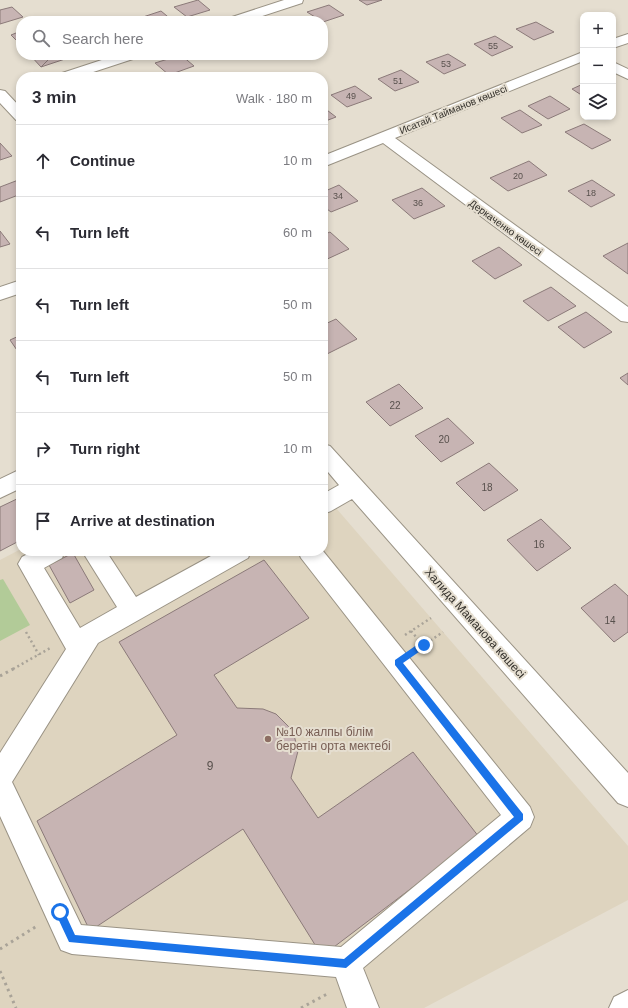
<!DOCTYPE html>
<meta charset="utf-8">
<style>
:root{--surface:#fff;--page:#f7f7f7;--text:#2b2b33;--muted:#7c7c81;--line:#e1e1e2}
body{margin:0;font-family:Helvetica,sans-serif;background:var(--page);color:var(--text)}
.controls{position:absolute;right:12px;top:12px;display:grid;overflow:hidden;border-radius:8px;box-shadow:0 2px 6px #0003}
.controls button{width:36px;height:36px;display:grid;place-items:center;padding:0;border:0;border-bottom:1px solid var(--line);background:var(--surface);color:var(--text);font:20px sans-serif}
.stop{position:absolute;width:12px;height:12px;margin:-9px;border:3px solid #1a73e8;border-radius:50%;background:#fff}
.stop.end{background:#1a73e8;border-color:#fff;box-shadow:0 1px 4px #0008}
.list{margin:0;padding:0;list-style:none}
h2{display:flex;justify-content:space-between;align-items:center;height:52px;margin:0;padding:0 16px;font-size:17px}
h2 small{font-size:13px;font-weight:400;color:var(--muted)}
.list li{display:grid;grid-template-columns:26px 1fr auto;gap:12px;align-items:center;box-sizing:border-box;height:72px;padding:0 16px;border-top:1px solid var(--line)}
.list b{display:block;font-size:15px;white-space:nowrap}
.list em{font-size:13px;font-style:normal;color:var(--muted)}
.icon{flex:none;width:22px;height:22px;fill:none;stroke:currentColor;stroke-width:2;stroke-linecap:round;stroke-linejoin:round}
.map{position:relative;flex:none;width:628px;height:1008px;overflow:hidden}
.search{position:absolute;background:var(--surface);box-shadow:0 2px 6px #0003;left:16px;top:16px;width:312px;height:44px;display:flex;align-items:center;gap:10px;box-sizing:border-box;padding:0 14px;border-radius:16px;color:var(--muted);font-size:15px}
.panel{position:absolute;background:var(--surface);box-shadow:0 2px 6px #0003;left:16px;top:72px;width:312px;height:484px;border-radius:16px}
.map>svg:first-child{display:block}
.built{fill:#ded4bf}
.green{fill:#b2cb98}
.building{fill:#c7b4b3;stroke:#8b7a79}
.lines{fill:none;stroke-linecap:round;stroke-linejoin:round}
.minor-casing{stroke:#9a9385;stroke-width:2}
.path-far1{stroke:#a9a398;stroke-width:2.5;stroke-dasharray:2 3;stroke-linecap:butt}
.path{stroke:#a9a398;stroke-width:3;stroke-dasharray:2.5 4;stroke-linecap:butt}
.minor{fill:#fff;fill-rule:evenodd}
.route{fill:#1a73e8}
.education-dot{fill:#8d6e63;stroke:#e5ded0;stroke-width:1.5}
.labels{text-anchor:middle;stroke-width:4;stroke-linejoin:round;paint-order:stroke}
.far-number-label{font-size:9px;fill:#58514d}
.far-street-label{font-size:10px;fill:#33302b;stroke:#e5ded0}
.number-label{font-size:10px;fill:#58514d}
.street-label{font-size:12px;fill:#33302b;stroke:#e5ded0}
.education-label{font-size:12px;fill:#785e54;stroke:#e5ded0;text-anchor:start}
.near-number-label{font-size:12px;fill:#58514d}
</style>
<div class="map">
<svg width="628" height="1008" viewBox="0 0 628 1008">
<rect width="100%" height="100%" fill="#e5ded0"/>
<path class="built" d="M323 493 628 846V900L424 1008H0V560L21 549V551H323Z"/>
<path class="green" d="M3 579 30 625 0 641V580Z"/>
<path class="building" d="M198 0 210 10 187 17 174 7Z
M359 0H382L367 5Z
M329 5 344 15 323 22 307 12Z
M12 7 23 17 0 24V10Z
M161 11 173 21H140L137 19Z
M536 22 554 32 534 40 516 29Z
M21 31V45L11 35Z
M495 36 513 47 492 56 474 44Z
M448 54 466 65 444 74 426 62Z
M30 55H53L41 67Z
M53 55H77L41 67Z
M181 55 194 66 169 75 155 63Z
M401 70 419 82 395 91 378 79Z
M583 84V96L572 89Z
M355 86 372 98 347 107 331 95Z
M550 96 570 109 548 119 528 106Z
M323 107 336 117 323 122Z
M520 110 542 125 522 133 501 118Z
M584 124 611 140 592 149 565 132Z
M0 143 12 156 0 160Z
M529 161 547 175 508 191 490 178Z
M21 179V194L0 202V187Z
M592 180 615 195 591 207 568 191Z
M339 185 358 201 331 212 323 206V192Z
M422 188 445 206 414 219 392 200Z
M0 231 10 244 0 247Z
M330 232 349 249 323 261V235Z
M628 243V274L603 256Z
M499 247 522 265 495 279 472 261Z
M551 287 576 306 548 321 523 301Z
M586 312 612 332 584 348 558 327Z
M336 319 357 339 325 355 323 353V325Z
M21 335V356L10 340Z
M628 373V385L620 378Z
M399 384 423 408 390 426 366 402Z
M448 418 474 443 441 462 415 436Z
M489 463 518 490 484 511 456 483Z
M21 497V540L0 551V507Z
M541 519 571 548 537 571 507 540Z
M73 553 94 590 70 603 49 565Z
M264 560 309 618 214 675 237 708 263 709 276 714 293 731 298 751 291 778 318 818 413 752 479 837 322 956 243 829 90 931 37 821 177 735 119 642Z
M615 584 628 596V632L614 642 581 608Z"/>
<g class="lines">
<g class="minor-casing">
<path id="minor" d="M284 0H303L302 3 247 21H227L229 18Z
M628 34V43L613 48V39Z
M583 52V61L395 138 628 307V322L621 321 383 143 323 167V156Z
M117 55H138L136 58 78 77H57L59 74Z
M613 62 628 69V79L613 72Z
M0 90 5 91 21 108V122L16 120 0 103Z
M21 280V293L0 300V287Z
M323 444 330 446 628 773V807L618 803 352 499 331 511 323 514V494L339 485 323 466Z
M21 469V488L0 498V479Z
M33 551H65L62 558 44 568 80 628 117 607 82 551H106L136 597 220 551H251L248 558 98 643 12 782 81 925 341 947 501 815 301 558 298 551H323L530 807 534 817 530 827 363 968 379 1008H347L336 977 72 954 61 950 0 816V753L66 649 18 564 22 557Z
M628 990V1008H609L614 997Z"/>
</g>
<path class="path-far1" d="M411 631 423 645
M26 632 39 655
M405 635 431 618
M418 649 443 632
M13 669 52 647"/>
<path class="path" d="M0 676 15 668
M0 949 37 926
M0 971 16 1008
M301 1008 329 993"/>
<use href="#minor" class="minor"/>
</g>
<path class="route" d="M421 642H426V647L403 663 523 814V820L346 968 69 942 55 912 57 909 60 907 63 909 75 935 344 959 514 817 395 665V660Z"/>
<circle class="education-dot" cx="268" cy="739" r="4"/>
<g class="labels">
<g class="far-number-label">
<text x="493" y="49">55</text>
<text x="446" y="67">53</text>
<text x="398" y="84">51</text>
<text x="351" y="99">49</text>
<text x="518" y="179">20</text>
<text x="591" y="196">18</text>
<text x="338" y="199">34</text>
<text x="418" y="206">36</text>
</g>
<g class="far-street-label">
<text transform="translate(453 109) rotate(-22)" y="4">Исатай Тайманов көшесі</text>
<text transform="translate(506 227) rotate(36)" y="4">Деркаченко көшесі</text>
</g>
<g class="number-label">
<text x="395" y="409">22</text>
<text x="444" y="443">20</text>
<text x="487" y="491">18</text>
<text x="539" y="548">16</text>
<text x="610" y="624">14</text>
</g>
<g class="street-label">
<text transform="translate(475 623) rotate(48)" y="4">Халида Маманова көшесі</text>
</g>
<g class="education-label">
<text x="276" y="736">№10 жалпы білім<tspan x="276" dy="14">беретін орта мектебі</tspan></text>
</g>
<g class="near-number-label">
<text x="210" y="770">9</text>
</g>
</g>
</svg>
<div class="controls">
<button>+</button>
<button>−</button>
<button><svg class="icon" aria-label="layers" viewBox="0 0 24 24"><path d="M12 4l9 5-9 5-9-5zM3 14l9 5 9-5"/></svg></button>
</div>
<div class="stop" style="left:60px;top:912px"></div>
<div class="stop end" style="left:424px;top:645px"></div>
<div class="search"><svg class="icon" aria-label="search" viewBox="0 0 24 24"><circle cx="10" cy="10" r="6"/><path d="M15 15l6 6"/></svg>Search here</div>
<section class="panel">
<h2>3 min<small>Walk · 180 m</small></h2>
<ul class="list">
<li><svg class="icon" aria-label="ahead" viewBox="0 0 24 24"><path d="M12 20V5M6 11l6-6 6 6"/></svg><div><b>Continue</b></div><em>10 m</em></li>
<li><svg class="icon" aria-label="left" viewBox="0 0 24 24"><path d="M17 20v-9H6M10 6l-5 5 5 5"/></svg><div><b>Turn left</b></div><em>60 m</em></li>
<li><svg class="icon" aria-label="left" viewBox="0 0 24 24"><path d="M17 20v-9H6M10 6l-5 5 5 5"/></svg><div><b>Turn left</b></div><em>50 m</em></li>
<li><svg class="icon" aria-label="left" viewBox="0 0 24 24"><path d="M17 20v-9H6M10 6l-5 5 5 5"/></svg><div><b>Turn left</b></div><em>50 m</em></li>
<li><svg class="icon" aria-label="right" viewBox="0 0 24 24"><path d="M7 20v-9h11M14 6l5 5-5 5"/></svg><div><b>Turn right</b></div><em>10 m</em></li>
<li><svg class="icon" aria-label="arrive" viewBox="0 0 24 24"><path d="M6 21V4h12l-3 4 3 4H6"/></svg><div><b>Arrive at destination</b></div></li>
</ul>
</section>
</div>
